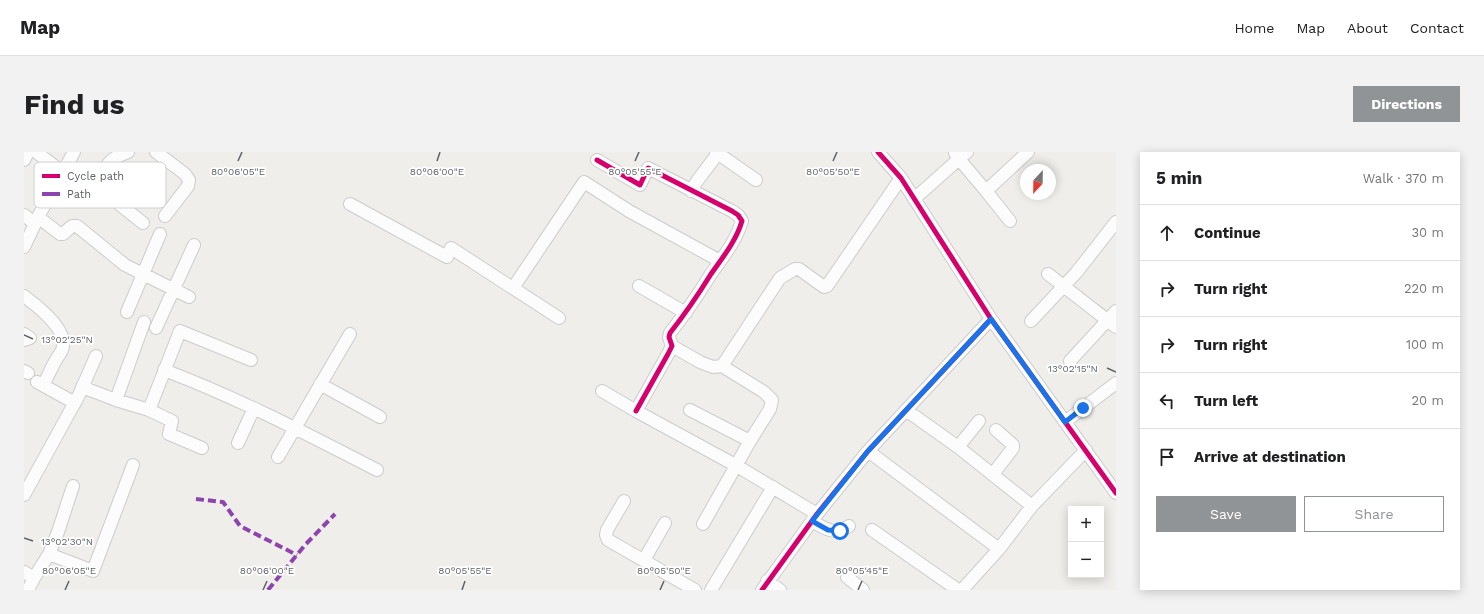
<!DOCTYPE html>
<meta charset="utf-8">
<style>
:root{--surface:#fff;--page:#f2f2f2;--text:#202124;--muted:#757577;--line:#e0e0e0;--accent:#919496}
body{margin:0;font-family:"Work Sans",sans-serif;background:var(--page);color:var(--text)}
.controls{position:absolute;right:12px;bottom:12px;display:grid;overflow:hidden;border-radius:0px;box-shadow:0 2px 10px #0003}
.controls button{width:36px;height:36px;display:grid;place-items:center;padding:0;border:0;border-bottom:1px solid var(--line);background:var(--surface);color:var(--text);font:20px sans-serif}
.compass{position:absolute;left:996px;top:12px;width:36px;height:36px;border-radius:50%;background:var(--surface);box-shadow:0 2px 10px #0003;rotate:202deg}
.stop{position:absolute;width:12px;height:12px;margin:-9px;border:3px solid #1a73e8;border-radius:50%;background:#fff}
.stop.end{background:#1a73e8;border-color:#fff;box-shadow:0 1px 4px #0008}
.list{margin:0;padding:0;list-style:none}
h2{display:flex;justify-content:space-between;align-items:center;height:52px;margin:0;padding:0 16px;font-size:17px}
h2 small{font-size:13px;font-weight:400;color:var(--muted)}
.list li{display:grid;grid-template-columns:26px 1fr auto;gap:12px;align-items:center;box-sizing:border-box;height:56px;padding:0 16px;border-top:1px solid var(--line)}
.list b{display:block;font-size:15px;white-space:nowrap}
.list em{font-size:13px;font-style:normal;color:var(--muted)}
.actions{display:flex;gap:8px;padding:12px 16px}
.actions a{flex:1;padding:9px 0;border:1px solid var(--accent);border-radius:0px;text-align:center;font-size:14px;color:var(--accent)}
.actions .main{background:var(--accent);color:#fff}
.icon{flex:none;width:22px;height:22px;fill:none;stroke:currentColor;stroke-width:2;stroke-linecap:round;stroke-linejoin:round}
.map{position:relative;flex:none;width:1092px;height:438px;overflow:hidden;border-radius:0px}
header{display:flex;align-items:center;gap:24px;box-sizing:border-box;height:56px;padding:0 20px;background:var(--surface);border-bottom:1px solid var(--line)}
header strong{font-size:19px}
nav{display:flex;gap:22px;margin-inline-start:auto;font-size:14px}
.intro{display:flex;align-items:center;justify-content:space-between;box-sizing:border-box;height:96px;padding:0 24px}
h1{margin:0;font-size:28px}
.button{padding:10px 18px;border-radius:0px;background:var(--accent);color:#fff;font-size:14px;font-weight:700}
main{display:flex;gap:24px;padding:0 24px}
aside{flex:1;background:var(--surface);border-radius:0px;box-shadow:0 2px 10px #0003}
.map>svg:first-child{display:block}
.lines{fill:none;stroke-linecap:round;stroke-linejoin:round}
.minor-casing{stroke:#cbcccc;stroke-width:14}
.minor{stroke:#fdfcfc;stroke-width:12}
.quiet{stroke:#8e44ad;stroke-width:4;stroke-dasharray:8 4;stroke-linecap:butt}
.cycleway-casing{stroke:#fff;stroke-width:8}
.cycleway{stroke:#d6006c;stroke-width:5}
.route{stroke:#1a73e8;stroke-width:5}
.ticks{fill:none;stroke:#5f6368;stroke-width:1.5}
.key{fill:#fff;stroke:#cfd0d2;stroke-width:1}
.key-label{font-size:11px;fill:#5f6368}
.ticks-label{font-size:10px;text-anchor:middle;fill:#5f6368;stroke:#fff;stroke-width:3.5;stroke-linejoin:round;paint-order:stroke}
</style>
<header>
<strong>Map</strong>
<nav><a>Home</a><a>Map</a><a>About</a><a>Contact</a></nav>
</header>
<div class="intro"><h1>Find us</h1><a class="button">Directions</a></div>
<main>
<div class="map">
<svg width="1092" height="438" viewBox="0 0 1092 438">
<rect width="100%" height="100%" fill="#efeeea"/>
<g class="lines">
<g class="minor-casing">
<path id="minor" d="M12 0 62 38C71 35 79 16 87 9 91 4 98 3 104 0
M132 0 161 22 165 28 164 34 141 64
M692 0 732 28
M854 0 877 26 967 167 1092 341
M943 0 935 7 962 39 1004 0
M0 8 4 0
M573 8 616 33 624 16 708 59 714 63 718 69C712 89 699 105 687 122 674 143 661 162 646 181L645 185 648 194 644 202 612 259
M70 32 119 71
M667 39 673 29 695 0
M962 39 986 69
M890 47 935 7 931 1
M326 52 423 105 427 96 535 166
M0 63 11 72 14 65 50 0
M14 65 36 82H39L48 74H53L101 113 165 145
M0 95 11 72
M1024 122 1092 175
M615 134 662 161
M489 136 560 30 605 59 696 109
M0 144C12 153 42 176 39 194 39 200 34 203 32 208 27 216 24 225 19 233
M103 160 136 82
M1007 169 1052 121 1092 70
M132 176 170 93
M0 182 6 186 0 188
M648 194 676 210 689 215 698 214 740 240 748 248 746 257 726 289 679 372
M1046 209 1092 159
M698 214 756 126 771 117H775L800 135 803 134 877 26
M140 218C214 246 283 282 353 318
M0 219 4 221
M13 230 51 251
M296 232 356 265
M58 235 92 248 125 258 156 179 227 208
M578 239 612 259 713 314 793 362
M92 248 120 170
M125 258 148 269 145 282 178 296
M666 258 726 289
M882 258 934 295 1008 354
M1041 270 1092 231
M214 291 230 256
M934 295 955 269
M844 299 975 397
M254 305 326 182
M969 322 989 296V293L972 278
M0 343 55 243 72 204
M600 349 583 378 582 383 584 388 671 438
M788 369C801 377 812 384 825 374
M848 378 934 438
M25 402 69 419 109 313
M620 408 641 371
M0 420 10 426 4 438
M823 425 839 438
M10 426 25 402 34 380 49 334
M743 429 756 438
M687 438 749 335
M738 438 793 362 844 299 967 167
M938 438 975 397 1008 354 1062 298"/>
</g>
<use href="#minor" class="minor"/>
<path class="quiet" d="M172 347 199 350 216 374 273 403
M244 438 281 393 311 362"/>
<g class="cycleway-casing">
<path id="cycleway" d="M854 0 877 26 967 167 1092 341
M573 8 616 33 624 16 708 59 714 63 718 69C712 89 699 105 687 122 674 143 661 162 646 181L645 185 648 194 644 202 612 259
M738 438 793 362 844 299 967 167"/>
</g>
<use href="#cycleway" class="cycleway"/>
</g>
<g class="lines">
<path class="route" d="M816 379 804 378 788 369 844 299 967 167 1041 270 1059 256"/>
</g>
<path class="ticks" d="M214 9 218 0M413 9 416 0M611 9 615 0M809 9 813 0M0 183 9 187M1083 216 1092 220M0 386 9 389M41 438 45 429M239 438 243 429M438 438 441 429M636 438 640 429M834 438 838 429"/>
<rect x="10" y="10" width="132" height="46" rx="6" class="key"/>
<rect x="18" y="22" width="18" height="4" fill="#d6006c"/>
<rect x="18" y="40" width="18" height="4" fill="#8e44ad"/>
<g class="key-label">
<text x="43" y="28">Cycle path</text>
<text x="43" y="46">Path</text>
</g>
<g class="ticks-label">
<text x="214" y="23">80°06'05"E</text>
<text x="413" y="23">80°06'00"E</text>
<text x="809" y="23">80°05'50"E</text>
<text x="611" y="23">80°05'55"E</text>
<text x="43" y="191">13°02'25"N</text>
<text x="1049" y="220">13°02'15"N</text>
<text x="43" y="393">13°02'30"N</text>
<text x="45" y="422">80°06'05"E</text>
<text x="243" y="422">80°06'00"E</text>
<text x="441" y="422">80°05'55"E</text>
<text x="640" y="422">80°05'50"E</text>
<text x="838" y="422">80°05'45"E</text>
</g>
</svg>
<div class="controls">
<button>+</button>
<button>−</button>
</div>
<svg class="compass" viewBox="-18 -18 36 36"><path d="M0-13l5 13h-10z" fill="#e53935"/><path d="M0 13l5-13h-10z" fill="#757577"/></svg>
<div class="stop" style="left:816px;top:379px"></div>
<div class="stop end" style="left:1059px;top:256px"></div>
</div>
<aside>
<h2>5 min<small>Walk · 370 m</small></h2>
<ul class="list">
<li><svg class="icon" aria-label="ahead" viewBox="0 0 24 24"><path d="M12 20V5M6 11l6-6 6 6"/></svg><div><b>Continue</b></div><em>30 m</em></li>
<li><svg class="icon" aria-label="right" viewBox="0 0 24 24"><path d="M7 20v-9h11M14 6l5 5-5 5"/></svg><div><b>Turn right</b></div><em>220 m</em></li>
<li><svg class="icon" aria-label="right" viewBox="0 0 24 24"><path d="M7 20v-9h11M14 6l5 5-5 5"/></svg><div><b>Turn right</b></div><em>100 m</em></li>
<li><svg class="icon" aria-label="left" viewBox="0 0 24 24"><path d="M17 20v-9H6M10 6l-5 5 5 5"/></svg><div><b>Turn left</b></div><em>20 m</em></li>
<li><svg class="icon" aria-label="arrive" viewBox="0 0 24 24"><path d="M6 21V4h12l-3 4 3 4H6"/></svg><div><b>Arrive at destination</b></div></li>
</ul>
<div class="actions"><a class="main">Save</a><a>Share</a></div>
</aside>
</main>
